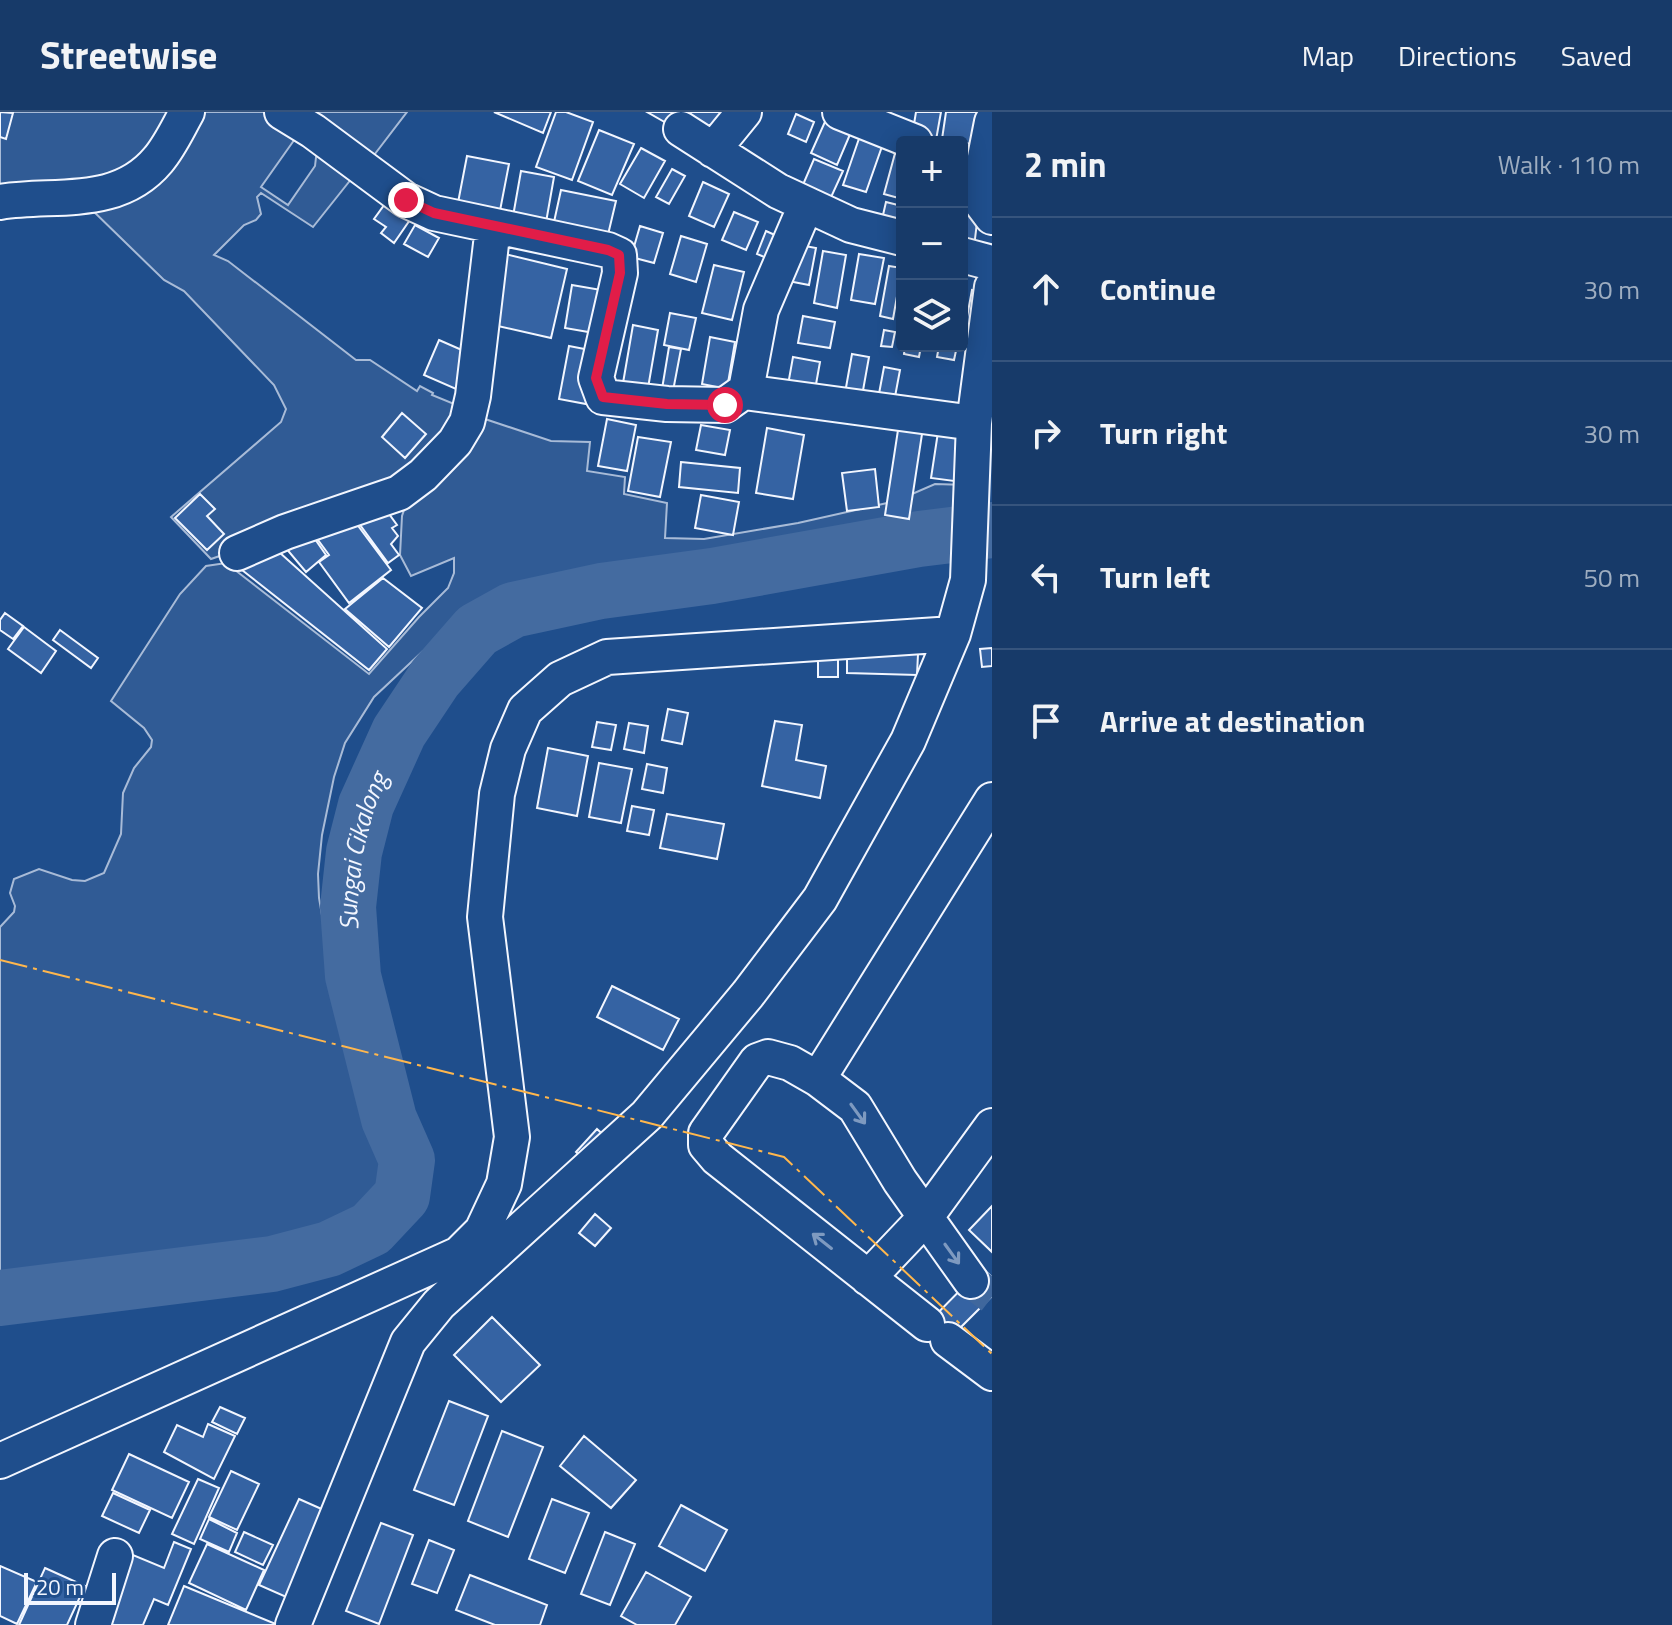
<!DOCTYPE html>
<meta charset="utf-8">
<style>
:root{--surface:#173a69;--page:#20416f;--text:#f1f3f6;--muted:#9eadc0;--line:#36547d}
body{margin:0;font-family:"Titillium Web",sans-serif;background:var(--page);color:var(--text)}
.controls{position:absolute;right:24px;top:24px;display:grid;overflow:hidden;border-radius:8px;box-shadow:0 4px 20px #0003}
.controls button{width:72px;height:72px;display:grid;place-items:center;padding:0;border:0;border-bottom:2px solid var(--line);background:var(--surface);color:var(--text);font:40px sans-serif}
.scale{position:absolute;left:24px;bottom:20px;width:92px;box-sizing:border-box;padding-left:8px;border:4px solid #f2f6ff;border-top:0;font-size:22px;line-height:28px;white-space:nowrap;color:#f2f6ff;-webkit-text-stroke:6px #1f4e8c;paint-order:stroke}
.stop{position:absolute;width:24px;height:24px;margin:-18px;border:6px solid #e11d48;border-radius:50%;background:#fff}
.stop.end{background:#e11d48;border-color:#fff;box-shadow:0 2px 8px #0008}
.list{margin:0;padding:0;list-style:none}
h2{display:flex;justify-content:space-between;align-items:center;height:104px;margin:0;padding:0 32px;font-size:34px}
h2 small{font-size:26px;font-weight:400;color:var(--muted)}
.list li{display:grid;grid-template-columns:52px 1fr auto;gap:24px;align-items:center;box-sizing:border-box;height:144px;padding:0 32px;border-top:2px solid var(--line)}
.list b{display:block;font-size:30px;white-space:nowrap}
.list em{font-size:26px;font-style:normal;color:var(--muted)}
.icon{flex:none;width:44px;height:44px;fill:none;stroke:currentColor;stroke-width:2;stroke-linecap:round;stroke-linejoin:round}
.map{position:relative;flex:none;width:992px;height:1513px;overflow:hidden}
header{display:flex;align-items:center;gap:48px;box-sizing:border-box;height:112px;padding:0 40px;background:var(--surface);border-bottom:2px solid var(--line)}
header strong{font-size:38px}
nav{display:flex;gap:44px;margin-inline-start:auto;font-size:28px}
main{display:flex}
aside{flex:1;background:var(--surface)}
.map>svg:first-child{display:block}
.built{fill:#305b95;stroke:#a8bbd7;stroke-width:2;fill-rule:evenodd}
.lines{fill:none;stroke-linecap:round;stroke-linejoin:round}
.river{stroke:#446ba0;stroke-width:56}
.building{fill:#3563a3;stroke:#f2f6ff;stroke-width:2}
.minor-tunnel{stroke:#3f679d;stroke-width:34;stroke-dasharray:34 17;stroke-linecap:butt}
.minor-casing{stroke:#f2f6ff;stroke-width:38}
.minor{stroke:#1f4e8c;stroke-width:34}
.power{stroke:#ffb74d;stroke-width:2;stroke-dasharray:28 6 4 6;stroke-linecap:butt}
.oneway{stroke:#7e9ac0}
.route{stroke:#e11d48;stroke-width:10}
.labels{text-anchor:middle;stroke-width:6;stroke-linejoin:round;paint-order:stroke}
.water-label{font-size:26px;font-style:italic;fill:#f2f6ff;stroke:#1f4e8c}
</style>
<header>
<strong>Streetwise</strong>
<nav><a>Map</a><a>Directions</a><a>Saved</a></nav>
</header>
<main>
<div class="map">
<svg width="992" height="1513" viewBox="0 0 992 1513">
<rect width="100%" height="100%" fill="#1f4e8c"/>
<path class="built" d="M0 0H177L117 71 0 84Z
M193 0H273L356 61 313 115 261 81 257 85 261 102 256 108 244 113 214 143 228 149 356 248H370L417 279 420 274 433 281 432 283 454 292 467 290 427 352 234 439 211 447 171 405 281 310 286 297 274 273 184 179 164 168 89 95ZM297 24 317 37 315 54 288 93 261 75Z
M295 0H407L368 51Z
M473 303 551 329 590 330 587 359 625 365 624 382 667 391 665 426 704 427 798 411 896 389 935 372 967 373 966 408 816 430 789 431 759 435 728 448 659 456 578 474 519 478 502 485 462 515 423 539 374 585 345 631 334 665 322 723 318 762 319 786 334 872 370 996 387 1038 390 1063 388 1077 379 1090 355 1116 307 1131 223 1147 69 1156 0 1173V815L14 800 15 794 10 781 14 767 39 757 72 768 85 769 104 761 121 722 123 681 134 656 151 635 152 628 144 616 111 589 180 482 206 454 226 451 369 562 419 505 448 476 454 461V446L411 464 400 443 402 404 410 380Z"/>
<g class="lines">
<path class="river" id="s1" d="M0 1186 272 1152 329 1137 371 1117 402 1084 407 1048 389 1007 353 864 348 795 354 740 366 693 399 620 435 566 477 518 513 498 601 479 712 464 919 427 992 418"/>
</g>
<path class="building" d="M0 0 13 1 6 27 0 25Z
M494 0H551L543 21Z
M556 0H566L593 10 572 68 536 55Z
M647 0H684L675 16Z
M691 0H728L713 27 685 11Z
M916 0H941L936 28 912 24Z
M946 0H982L977 33 942 27Z
M796 2 814 10 806 30 788 22Z
M828 3 854 13 837 53 811 41Z
M863 15 886 23 866 80 843 73Z
M599 18 634 32 612 83 578 69Z
M897 34 902 35V87L884 82Z
M641 36 665 49 644 86 620 72Z
M467 44 509 52 498 109 456 101Z
M814 47 843 59 827 94 799 82Z
M672 57 685 64 669 92 656 85Z
M521 59 554 65 545 116 512 110Z
M703 70 729 82 714 115 689 104Z
M561 78 616 89 606 131 552 119Z
M390 85 414 102 394 131 381 121 386 115 374 107Z
M886 90 902 94V122L880 116Z
M734 100 758 110 746 138 722 128Z
M962 101 978 102 974 135 962 133Z
M415 113 439 126 428 145 404 132Z
M640 114 663 121 654 151 631 145Z
M766 119 786 128 776 150 757 142Z
M681 124 707 132 696 170 670 162Z
M794 132 816 136 809 173 788 169Z
M823 139 846 143 837 196 814 191Z
M505 142 567 157 551 226 489 212Z
M859 142 884 146 875 192 851 188Z
M714 153 744 160 732 208 702 201Z
M889 154 902 156 893 207 880 204Z
M572 173 607 179 600 222 565 216Z
M972 178 987 181 980 219 965 216Z
M670 201 696 206 689 238 664 233Z
M803 204 835 210 830 236 798 231Z
M633 213 658 218 648 276 623 271Z
M884 218 895 220 892 235 881 234Z
M710 225 735 230 727 277 702 272Z
M439 228 471 242 456 277 424 263Z
M569 234 595 239 586 292 559 287Z
M905 234H921L919 245 904 242Z
M939 234H957L954 248 937 245Z
M669 235 681 237 673 279 662 277Z
M852 242 869 245 862 284 845 281Z
M793 245 820 250 813 289 786 284Z
M884 255 900 258 894 290 878 287Z
M402 301 426 322 405 346 382 325Z
M900 305 924 309 909 407 885 403Z
M607 307 636 313 627 359 598 354Z
M940 307 963 311 954 369 931 366Z
M701 313 730 318 725 343 696 338Z
M767 316 804 323 793 387 756 381Z
M638 325 671 330 660 385 628 379Z
M681 350 740 356 738 381 679 375Z
M875 357 879 395 847 399 842 361Z
M200 382 215 397 207 404 224 422 207 438 175 406Z
M701 383 739 390 733 423 695 416Z
M384 395 397 413 392 416 398 424 391 432 399 443 388 451 355 406Z
M350 403 391 458 349 491 319 450 329 443 310 417Z
M308 417 326 443 306 460 279 428Z
M269 431 387 537 369 558 233 451Z
M383 466 422 496 389 535 345 497Z
M5 501 23 514 13 527 0 518V508Z
M24 515 56 539 41 561 8 537Z
M60 518 98 546 91 556 53 528Z
M992 536V554L982 555 980 537Z
M847 540 918 542 917 563 847 561Z
M838 543V565H818V544Z
M668 597 688 601 682 632 662 628Z
M775 609 802 613 796 648 826 654 820 686 762 674Z
M597 610 616 613 611 638 592 635Z
M629 611 648 614 644 641 624 637Z
M548 636 588 644 577 704 537 696Z
M599 651 632 657 621 711 589 705Z
M647 652 667 656 663 681 642 677Z
M632 694 654 698 649 723 627 719Z
M667 702 724 712 717 747 660 736Z
M612 874 679 907 663 938 597 905Z
M597 1017 609 1028 588 1051 576 1040Z
M992 1094V1140L969 1118Z
M595 1102 611 1116 595 1134 579 1121Z
M982 1156 992 1165V1184L938 1238 919 1220Z
M492 1205 540 1253 501 1290 454 1243Z
M449 1289 488 1304 454 1393 414 1378Z
M220 1295 245 1306 237 1322 212 1310Z
M208 1312 235 1324 214 1367 164 1340 177 1313 203 1325Z
M502 1319 543 1335 508 1425 468 1409Z
M584 1324 636 1368 611 1396 560 1354Z
M129 1342 189 1370 172 1406 112 1378Z
M231 1359 259 1372 237 1418 209 1405Z
M198 1367 219 1376 194 1432 172 1422Z
M113 1381 150 1398 139 1421 102 1404Z
M299 1387 333 1402 293 1488 259 1473Z
M552 1387 589 1401 565 1461 529 1447Z
M681 1393 727 1418 705 1459 659 1434Z
M209 1407 237 1421 229 1440 200 1427Z
M381 1411 413 1423 379 1512 346 1499Z
M244 1420 273 1433 263 1453 235 1440Z
M605 1420 635 1432 610 1493 581 1482Z
M429 1428 454 1438 437 1481 412 1472Z
M174 1430 191 1437 168 1493 154 1487 143 1513H104L133 1443 164 1456Z
M207 1432 264 1458 246 1498 189 1471Z
M0 1454 37 1470 17 1512 0 1504Z
M45 1456 85 1474 67 1513H19Z
M646 1460 691 1485 675 1513H637L621 1504Z
M470 1463 547 1493 540 1513H495L456 1498Z
M184 1474 278 1513H168Z"/>
<g class="lines">
<path class="minor-tunnel" d="M971 1169 992 1185"/>
<g class="minor-casing">
<path id="minor" d="M282 0 313 19 406 88 434 101 608 138 619 143 620 161 596 266 603 285 667 292 725 293 746 278 761 198 806 93
M840 0 915 30
M992 10 978 81 980 89 992 105
M681 17 778 79 851 113 902 126
M713 38 744 0
M0 90C55 81 117 97 158 48 170 34 178 16 187 0
M962 143 992 151
M744 280 974 311
M237 441 285 420 399 381 423 363 455 330 467 310 473 284 493 115
M818 967 992 688
M868 1166 925 1106 992 1014
M927 1212 717 1046 706 1033V1021L757 949 768 945 790 951 818 967 855 995 900 1069 971 1169
M948 1228 992 1261
M0 1349 459 1142 482 1119 504 1072 512 1025 485 805 497 682 508 637 525 598 560 567 607 545 953 522
M93 1513 115 1444
M293 1513 408 1230 439 1192 647 1003 748 882 820 787 908 629 953 522 968 468 974 311 992 175"/>
</g>
<use href="#minor" class="minor"/>
<path class="power" d="M0 848 784 1045 992 1242"/>
</g>
<defs><path id="oneway-shaft" d="M-6 0H5M1.5-3L5.5 0L1.5 3" fill="none" stroke-width="1.6" stroke-linecap="round" stroke-linejoin="round" transform="scale(2)"/></defs>
<g class="oneway">
<use href="#oneway-shaft" transform="translate(858 1002) rotate(54)"/>
<use href="#oneway-shaft" transform="translate(822 1129) rotate(-142)"/>
<use href="#oneway-shaft" transform="translate(952 1142) rotate(54)"/>
</g>
<g class="lines">
<path class="route" d="M406 88 434 101 608 138 619 143 620 161 596 266 603 285 667 292 725 293"/>
</g>
<g class="labels">
<g class="water-label">
<text dy="9" stroke="none"><textPath href="#s1" startOffset="780">Sungai Cikalong</textPath></text>
</g>
</g>
</svg>
<div class="controls">
<button>+</button>
<button>−</button>
<button><svg class="icon" aria-label="layers" viewBox="0 0 24 24"><path d="M12 4l9 5-9 5-9-5zM3 14l9 5 9-5"/></svg></button>
</div>
<div class="scale">20 m</div>
<div class="stop" style="left:725px;top:293px"></div>
<div class="stop end" style="left:406px;top:88px"></div>
</div>
<aside>
<h2>2 min<small>Walk · 110 m</small></h2>
<ul class="list">
<li><svg class="icon" aria-label="ahead" viewBox="0 0 24 24"><path d="M12 20V5M6 11l6-6 6 6"/></svg><div><b>Continue</b></div><em>30 m</em></li>
<li><svg class="icon" aria-label="right" viewBox="0 0 24 24"><path d="M7 20v-9h11M14 6l5 5-5 5"/></svg><div><b>Turn right</b></div><em>30 m</em></li>
<li><svg class="icon" aria-label="left" viewBox="0 0 24 24"><path d="M17 20v-9H6M10 6l-5 5 5 5"/></svg><div><b>Turn left</b></div><em>50 m</em></li>
<li><svg class="icon" aria-label="arrive" viewBox="0 0 24 24"><path d="M6 21V4h12l-3 4 3 4H6"/></svg><div><b>Arrive at destination</b></div></li>
</ul>
</aside>
</main>
